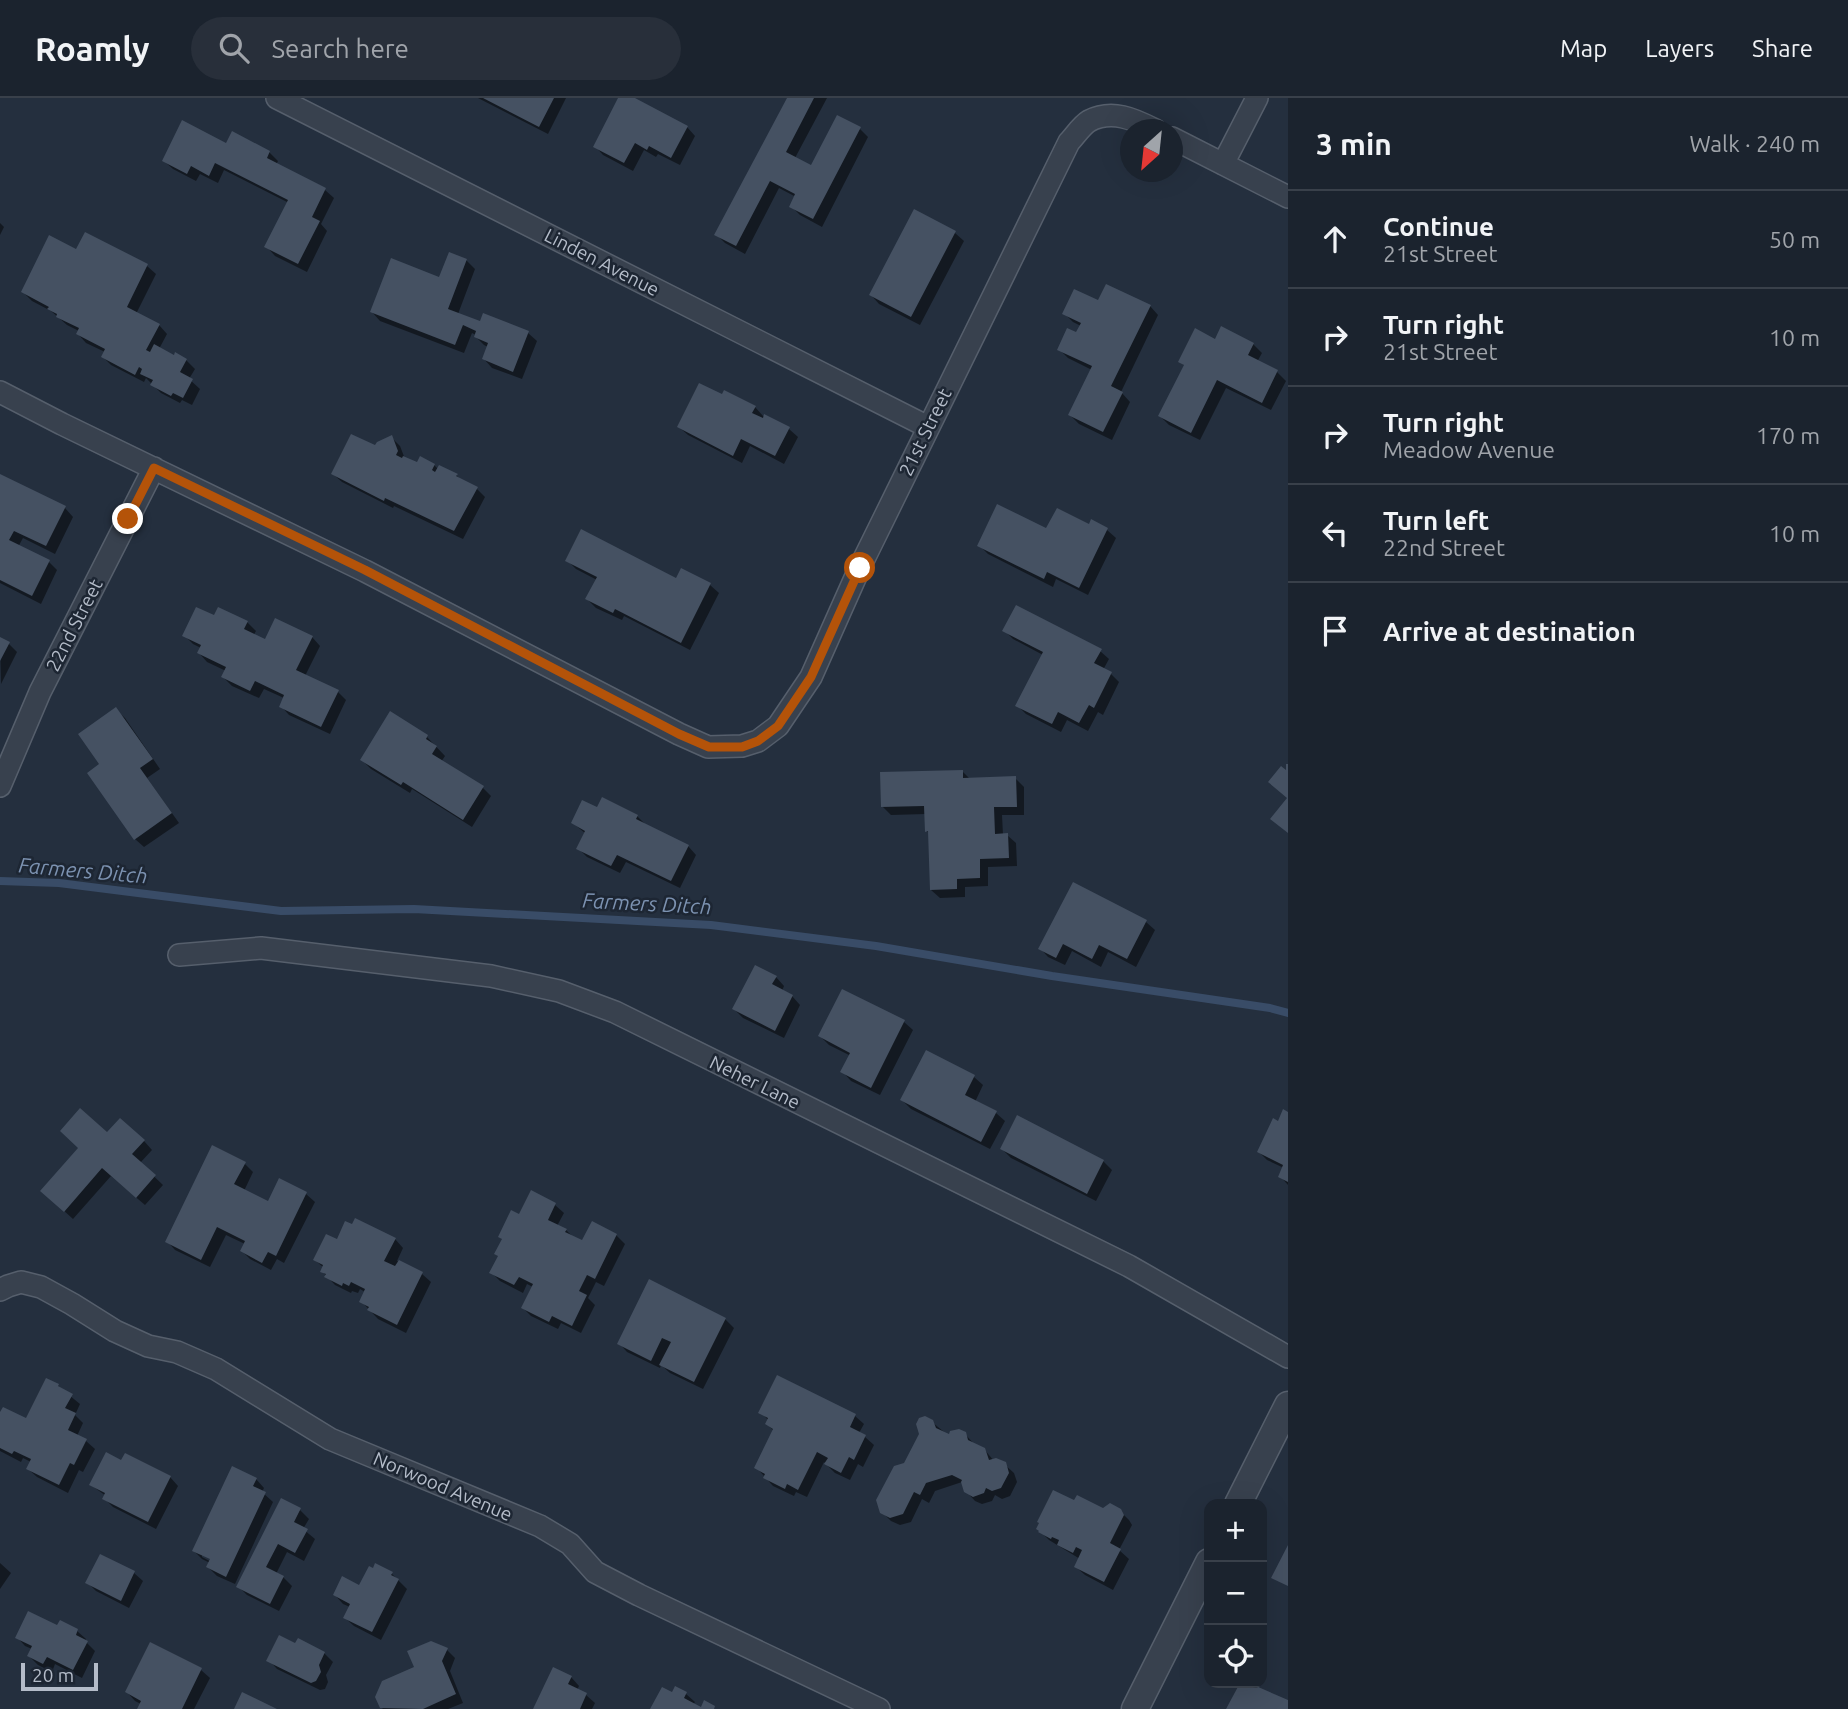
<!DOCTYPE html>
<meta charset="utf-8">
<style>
:root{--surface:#1b232e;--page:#282f3a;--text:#f1f3f6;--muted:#a0a4aa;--line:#39404a}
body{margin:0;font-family:Ubuntu,sans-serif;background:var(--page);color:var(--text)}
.controls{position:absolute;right:21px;bottom:21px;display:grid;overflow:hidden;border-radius:14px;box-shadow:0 7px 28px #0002}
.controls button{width:63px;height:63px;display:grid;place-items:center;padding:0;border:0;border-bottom:2px solid var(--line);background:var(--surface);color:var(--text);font:35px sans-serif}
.compass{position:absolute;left:1120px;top:21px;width:63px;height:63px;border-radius:50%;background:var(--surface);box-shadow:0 7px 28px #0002;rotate:207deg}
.scale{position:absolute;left:21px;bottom:18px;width:77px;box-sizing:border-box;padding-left:7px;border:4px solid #b4bcc9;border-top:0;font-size:19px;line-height:24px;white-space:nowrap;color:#b4bcc9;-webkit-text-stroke:5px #1d2633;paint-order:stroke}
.stop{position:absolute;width:21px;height:21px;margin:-16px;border:5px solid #b45309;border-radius:50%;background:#fff}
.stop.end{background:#b45309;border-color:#fff;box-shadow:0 2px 7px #0008}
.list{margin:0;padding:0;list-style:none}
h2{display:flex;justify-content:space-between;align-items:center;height:91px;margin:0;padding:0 28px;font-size:30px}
h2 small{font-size:23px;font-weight:400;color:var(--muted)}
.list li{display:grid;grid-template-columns:46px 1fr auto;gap:21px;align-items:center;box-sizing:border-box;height:98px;padding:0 28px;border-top:2px solid var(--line)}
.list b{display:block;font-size:26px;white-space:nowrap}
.list p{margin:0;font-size:23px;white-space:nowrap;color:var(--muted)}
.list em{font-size:23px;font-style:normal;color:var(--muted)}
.icon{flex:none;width:38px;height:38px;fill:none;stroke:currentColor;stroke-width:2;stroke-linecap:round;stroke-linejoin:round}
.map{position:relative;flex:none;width:1288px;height:1611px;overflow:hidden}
header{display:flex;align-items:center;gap:42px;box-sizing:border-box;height:98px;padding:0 35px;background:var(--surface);border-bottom:2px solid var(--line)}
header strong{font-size:33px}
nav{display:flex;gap:38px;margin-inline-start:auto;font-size:24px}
.search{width:490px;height:63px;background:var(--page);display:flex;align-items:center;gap:18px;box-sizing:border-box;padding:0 24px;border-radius:38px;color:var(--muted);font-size:26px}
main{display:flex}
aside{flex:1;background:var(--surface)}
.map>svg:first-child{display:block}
.shadow{fill:#0007;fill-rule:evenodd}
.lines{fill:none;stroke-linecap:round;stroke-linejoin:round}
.stream{stroke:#394c67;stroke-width:8}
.building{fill:#455162}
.minor-casing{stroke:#565f6c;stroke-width:24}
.tertiary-casing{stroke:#565f6c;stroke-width:29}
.minor{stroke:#38414e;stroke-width:21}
.tertiary{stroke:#38414e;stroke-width:26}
.route{stroke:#b45309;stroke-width:9}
.labels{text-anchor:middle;stroke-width:5;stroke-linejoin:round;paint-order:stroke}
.street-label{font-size:19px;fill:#b4bcc9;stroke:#1d2633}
.water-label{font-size:21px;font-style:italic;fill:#7c92b1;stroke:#1d2633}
</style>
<header>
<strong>Roamly</strong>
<div class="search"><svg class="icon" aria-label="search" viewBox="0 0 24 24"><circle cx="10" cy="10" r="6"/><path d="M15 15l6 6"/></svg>Search here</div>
<nav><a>Map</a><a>Layers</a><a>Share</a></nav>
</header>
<main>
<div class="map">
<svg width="1288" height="1611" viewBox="0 0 1288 1611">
<rect width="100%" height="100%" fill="#242f3e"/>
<path class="shadow" d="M478 0H566L548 36Z
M620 0H631L687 29 695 38 680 67 658 56 656 59 644 52 633 73 603 57 595 48Z
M789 0H827L795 60 812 69 860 31 868 39 822 129 800 117 791 108 796 99 779 90 745 156 725 145 717 137Z
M227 47 269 54 278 63 276 67 325 92 334 100 321 126 327 133 307 174 275 158 267 149 289 105 224 72 218 85 200 76 196 83 173 71 164 63Z
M915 114 955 135 964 143 920 227 879 206 871 197Z
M0 125 4 129 0 137Z
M85 137 147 168 156 176 136 216 159 227 167 236 159 251 186 262 195 271 189 281 200 291 192 307 182 302 180 305 161 295 146 280 144 284 111 267 103 259 105 254 86 245 78 236 79 233 67 227 51 213 32 203 23 194 77 153Z
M450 156 466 162 475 171 458 216 481 225 484 218 528 235 537 243 522 281 492 270 484 261 488 249 484 247 476 239V237L472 235 464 255 380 223 372 214 440 181Z
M1150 208 1158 217 1121 294 1130 304 1112 342 1079 326 1070 317 1092 272 1068 260 1059 251 1077 237 1081 228 1073 224 1064 215Z
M1253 246 1262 255 1257 264 1277 274 1286 283 1271 312 1226 290 1200 342 1169 327 1160 318 1185 268 1180 263Z
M755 309 763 318 789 331 798 339 784 366 750 348 742 365 688 337 679 329Z
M391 339 400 348 405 361 417 367H434L438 371 456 377 463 384 477 391 485 399 463 441 394 408 393 410 342 384 333 376Z
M0 377 65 410 73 419 55 456 23 440 18 449 49 464 57 472 41 506 0 485Z
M1089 428 1107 432 1116 440 1088 497 1056 481 1053 489 988 456 979 447 1047 433Z
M567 462 676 482 681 472 710 487 719 495 690 552 624 518 622 522 596 510 587 501 597 482 576 471Z
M215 520 247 524 256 533 253 538 265 543 312 539 320 548 305 578 338 594 346 602 330 636 289 617 281 608 284 600 264 591 259 600 232 588 223 579 226 573 207 564 199 555 201 550 193 546 185 538Z
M1005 533 1100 553 1109 561 1103 572 1111 576 1119 584 1103 617 1098 614 1088 633 1067 622 1061 634 1026 616 1017 607 1043 557 1013 541Z
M0 541 9 546 17 554 1 586Z
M116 612 125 620 160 671 147 680 179 725 144 749 135 741 102 666Z
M427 639 445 658 441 664 483 690 491 698 472 729 412 691 410 695 371 671 362 662Z
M962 673 970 681 1015 680 1024 689V717H1002L1003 737H1007L1016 745 1017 768 988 769V788L965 789V799L940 800 931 792 930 736 927 733 926 716 891 717 882 708Z
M637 718 646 727 688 748 696 757 680 790 626 764 620 775 587 759 578 750 586 736 573 725Z
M1073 786 1146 824 1155 832 1136 869 1108 854 1101 869 1072 853 1065 867 1048 859 1040 850Z
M776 879 784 888 782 893 792 898 800 907 784 940 743 920 734 911Z
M843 893 904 924 913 932 880 997 851 983 843 974 851 958 829 947 820 938Z
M927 954 974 979 983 987 975 1004 996 1015 1005 1023 990 1051 911 1011 902 1002Z
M1288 1016V1087L1280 1078 1284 1070 1267 1062 1259 1054 1278 1025Z
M108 1037 144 1043 152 1052 140 1065 163 1087 145 1107 111 1078 73 1121 51 1101Z
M1002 1051 1103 1063 1112 1072 1096 1103 1011 1060Z
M244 1065 253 1074 244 1093 269 1105 306 1096 315 1104 284 1165 277 1161 271 1172 250 1161 242 1153 245 1146 226 1137 210 1169 175 1152 167 1143Z
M531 1094 555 1107 564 1115 557 1128 566 1132 574 1140 583 1145 616 1137 625 1146 604 1188 596 1184 588 1200 595 1207 581 1235 561 1225 558 1231 531 1218 523 1210 533 1189 527 1186 523 1195 500 1183 491 1174Z
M395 1141 403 1150 397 1163 422 1176 431 1184 406 1235 378 1221 361 1203 365 1194 360 1191 358 1195 352 1193 351 1195 335 1187 322 1173 324 1170 315 1162 338 1143Z
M725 1221 734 1230 703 1291 670 1275 661 1267 660 1270 627 1254 619 1245Z
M58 1288 80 1306 75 1317 83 1325 77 1338 86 1343 95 1351 83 1374 79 1372 68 1395 37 1379 28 1371 31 1364 23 1360 21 1364 0 1353V1318L27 1322Z
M761 1314 855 1318 864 1326 859 1335 865 1339 874 1347 863 1369 858 1366 850 1382 835 1375 824 1364 807 1399 796 1394 794 1398 773 1388 756 1369 774 1333 767 1326 769 1323Z
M932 1324 950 1339 965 1336 975 1347 984 1351 994 1363 1004 1366 1014 1375 1017 1384 1010 1398 1002 1401 995 1397 992 1403 982 1406 975 1403 966 1393 962 1384 935 1393 929 1405 922 1401 911 1424 900 1427 891 1423 882 1414 905 1366Z
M122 1365 170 1379 178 1388 156 1431 113 1409 104 1400 106 1398 91 1387Z
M256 1381 264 1390 262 1394 273 1404 235 1486 217 1478 208 1469 210 1465 202 1461 194 1453ZM202 1456 219 1463 217 1467 202 1459Z
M1075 1405 1103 1412 1120 1413 1129 1422 1132 1427 1119 1452 1129 1461 1113 1492 1085 1477 1076 1469 1080 1461 1049 1442 1041 1434Z
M300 1412 309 1421 303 1431 315 1441 304 1463 287 1454 276 1476 283 1479 292 1488 279 1513 247 1497 238 1488Z
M0 1465 11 1475 0 1491Z
M134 1475 143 1483 129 1510 96 1493 87 1484Z
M392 1476 407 1491 381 1542 354 1528 345 1520 350 1509 343 1506 335 1497 360 1489Z
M58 1530 77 1533 86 1541 85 1543 95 1553 82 1580 55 1566 52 1574 38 1567 29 1558 32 1551 25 1548 17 1539Z
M151 1546 201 1572 210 1580 194 1611H139L141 1606 135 1603 127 1594Z
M296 1547 324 1555 333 1564 326 1577 328 1584 325 1591 320 1592 277 1571 269 1562Z
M447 1552 455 1560 450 1573 463 1605 448 1611H383L381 1609 417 1570Z
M571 1579 579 1588 577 1592 586 1597 595 1605 592 1611H535Z
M673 1596H686L695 1604 693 1607 700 1611H652Z"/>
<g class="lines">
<path class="stream" d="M0 783 59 785 281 813 414 811 711 827 876 848 1052 878 1270 910 1288 915"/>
</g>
<path class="building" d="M483 0H554L539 29Z
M618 0H635L688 28 671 60 649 48 647 52 635 45 624 65 593 49Z
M787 0H814L786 54 811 67 837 17 861 29 813 121 789 109 795 96 770 83 736 148 714 137Z
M182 22 226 45 232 33 270 53 267 60 326 90 312 119 320 123 298 166 264 149 288 102 215 65 209 78 191 68 187 76 162 63Z
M914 111 956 133 911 219 869 197Z
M85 134 148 166 127 209 160 226 146 252 150 254 154 246 174 257 175 254 187 261 180 274 193 281 183 300 173 295 171 298 150 287 153 282 140 276 142 271 139 269 135 277 101 259 105 251 76 236 79 230 56 219 57 216 47 211 49 209 21 194 49 137 76 151Z
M449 154 467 161 448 211 480 223 483 215 529 233 513 274 482 261 488 245 474 239 476 233 463 227 455 247 370 214 391 160 439 179Z
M1106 186 1151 207 1111 288 1123 294 1103 334 1068 317 1092 268 1057 252 1067 230 1076 234 1081 225 1062 216 1074 191 1098 202Z
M1221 228 1254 245 1248 257 1278 272 1262 305 1217 282 1191 335 1158 318 1184 267 1178 264 1195 230 1215 241Z
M699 285 722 296 724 292 756 308 752 315 763 320 764 316 790 329 775 358 741 341 733 358 677 329Z
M351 336 375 347 377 344 392 337 398 353 396 357 402 360 403 358 417 364 420 358 435 366 432 372 435 374 439 367 458 376 456 378 478 389 454 433 385 400 384 403 331 376Z
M0 376 66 408 46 448 14 433 9 442 50 462 32 498 0 482Z
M997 406 1046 430 1057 410 1089 426 1091 421 1108 430 1079 490 1047 474 1044 481 977 448Z
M581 431 676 480 681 470 711 485 681 545 615 511 613 515 585 501 597 479 565 463Z
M1016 507 1102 551 1094 565 1112 574 1094 610 1089 607 1079 625 1058 614 1052 626 1015 608 1043 554 1002 533Z
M196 509 214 517 218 509 248 523 244 531 265 541 275 520 313 538 296 572 339 592 321 629 279 609 284 597 255 583 250 593 221 579 226 569 197 555 201 547 182 538Z
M0 539 10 544 0 563Z
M116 609 153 661 140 670 172 715 134 742 87 675 99 666 78 636Z
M390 613 428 637 426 641 437 648 432 656 484 688 463 722 403 684 401 687 360 662Z
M1286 666H1288V735L1270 721 1287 700 1268 684 1281 668 1286 672Z
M963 672V680L1016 678 1017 709H994L995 736 1008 735 1009 760 980 761V780L957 781V791L930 792 928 733 925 734 924 708 881 709 880 674Z
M602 699 638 717 636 721 689 747 671 783 617 757 611 768 576 751 585 733 571 725 582 702 597 709Z
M1073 784 1147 822 1127 861 1099 847 1092 861 1063 846 1056 860 1038 851Z
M755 867 777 878 772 886 793 897 775 933 732 911Z
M842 891 905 922 871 990 840 974 850 955 818 938Z
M926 952 975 977 965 997 997 1013 981 1044 900 1002Z
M80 1010 107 1034 120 1020 145 1042 132 1056 156 1077 136 1100 102 1070 64 1114 40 1093 78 1050 60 1033Z
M1283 1011 1288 1014V1084L1278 1079 1283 1067 1257 1054 1273 1020 1278 1023Z
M1017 1017 1104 1062 1087 1096 1000 1051Z
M212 1047 246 1064 234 1086 268 1103 279 1080 307 1094 276 1158 268 1154 262 1165 240 1153 245 1143 217 1129 201 1162 165 1144Z
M531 1092 556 1105 548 1122 567 1131 565 1134 582 1142 592 1123 617 1136 595 1181 587 1177 579 1193 587 1197 572 1228 552 1218 549 1224 521 1210 533 1186 519 1179 514 1187 489 1175 498 1158 494 1156 502 1141 498 1139 511 1112 519 1116Z
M355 1120 396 1140 384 1163 395 1168 399 1162 423 1174 397 1227 367 1212 369 1209 359 1204 365 1191 351 1184 349 1188 343 1185 342 1188 324 1179 326 1176 320 1174 323 1167 313 1162 326 1136 337 1141 345 1123 352 1126Z
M649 1181 726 1220 694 1284 659 1267 671 1244 662 1240 651 1263 617 1246Z
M777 1277 856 1316 850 1329 866 1337 854 1362 849 1359 841 1375 824 1366 828 1360 817 1354 798 1392 787 1386 785 1391 763 1380 765 1376 754 1370 773 1331 765 1326 768 1320 758 1315Z
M46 1280 59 1286 58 1288 73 1296 65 1310 76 1315 68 1332 87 1341 74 1367 70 1365 59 1387 26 1371 31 1361 14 1353 12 1356 0 1350V1314L3 1309 26 1320Z
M925 1318 933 1322 936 1330 949 1336 950 1333 959 1331 966 1334 968 1342 985 1350 989 1362 996 1360 1006 1364 1009 1375 1001 1390 992 1393 986 1390 984 1395 973 1399 964 1394 961 1384 962 1382 952 1377 926 1385 920 1397 914 1394 903 1416 890 1420 880 1415 876 1402 894 1368 904 1365 919 1336 916 1326 919 1320Z
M106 1354 121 1362 125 1355 171 1378 148 1424 102 1401 105 1395 89 1387Z
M232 1368 257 1380 253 1388 266 1394 226 1479 206 1469 210 1461 192 1453Z
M1053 1392 1074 1402 1077 1397 1103 1410 1110 1405 1121 1411 1124 1417 1110 1445 1121 1451 1104 1484 1074 1469 1082 1452 1076 1449 1073 1455 1057 1447 1059 1442 1052 1439 1051 1441 1038 1434 1039 1433 1036 1431 1039 1425 1037 1424Z
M281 1400 301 1410 294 1424 308 1431 295 1455 278 1446 266 1469 284 1478 270 1506 236 1489Z
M1288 1447V1488L1271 1480Z
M100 1456 135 1473 121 1503 85 1485Z
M375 1465 393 1474 391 1477 399 1481 372 1534 343 1520 350 1506 333 1497 342 1478 359 1487 369 1468 373 1470Z
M28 1513 57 1527 60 1522 78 1531 76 1537 88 1543 73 1572 47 1559 43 1566 27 1558 32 1548 15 1540Z
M279 1537 295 1545 298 1540 325 1554 319 1567 321 1574 316 1583 311 1585 266 1563Z
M431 1543 448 1550 442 1563 456 1596 423 1611 380 1610 375 1599 382 1583 414 1569 407 1553Z
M150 1544 202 1570 182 1611H137L141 1603 125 1594Z
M553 1569 572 1578 568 1586 587 1595 580 1611H533Z
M1240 1585H1249L1288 1602V1611H1226Z
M675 1588 687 1594 684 1600 701 1609 704 1602 715 1608 714 1611H650L662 1589 672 1594Z
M242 1594 277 1611H234Z"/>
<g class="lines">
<g class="minor-casing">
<path id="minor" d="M277 0 928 329
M1172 40 1288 99
M1223 66 1257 0
M0 294 62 326 365 473 679 636 708 649 742 648 758 643 778 628 811 579 860 469 1069 44C1075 38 1081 28 1089 23 1112 11 1134 21 1155 32
M0 688 40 594 154 370
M179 857 261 850 491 878 559 893 615 914 1129 1168 1288 1259
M0 1192 8 1188 21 1184 41 1189 72 1206 115 1233 148 1248 177 1254 216 1271 330 1341 540 1428 570 1446 595 1474 639 1497 879 1611"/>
</g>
<g class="tertiary-casing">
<path id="tertiary" d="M1238 1406 1288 1307
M1135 1611 1209 1464"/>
</g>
<use href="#minor" class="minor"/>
<use href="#tertiary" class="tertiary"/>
</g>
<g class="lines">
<path class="route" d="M128 421 154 370 365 472 679 636 709 649H742L758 643 778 628 811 579 860 470"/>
</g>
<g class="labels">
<g class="street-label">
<text transform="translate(602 164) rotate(27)" y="7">Linden Avenue</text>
<text transform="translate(925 334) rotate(-64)" y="7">21st Street</text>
<text transform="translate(74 527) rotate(-63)" y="7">22nd Street</text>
<text transform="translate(755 984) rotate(26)" y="7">Neher Lane</text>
<text transform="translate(443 1388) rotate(23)" y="7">Norwood Avenue</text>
</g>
<g class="water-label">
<text transform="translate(83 773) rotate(5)" y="7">Farmers Ditch</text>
<text transform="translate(647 806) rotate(3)" y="7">Farmers Ditch</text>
</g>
</g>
</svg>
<div class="controls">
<button>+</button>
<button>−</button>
<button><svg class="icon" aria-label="locate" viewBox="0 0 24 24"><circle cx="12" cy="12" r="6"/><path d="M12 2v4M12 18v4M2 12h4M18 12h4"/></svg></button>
</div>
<svg class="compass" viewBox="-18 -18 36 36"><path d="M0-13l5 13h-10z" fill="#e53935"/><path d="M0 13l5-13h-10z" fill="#a0a4aa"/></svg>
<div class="scale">20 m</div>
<div class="stop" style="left:860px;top:470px"></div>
<div class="stop end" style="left:128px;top:421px"></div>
</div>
<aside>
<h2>3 min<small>Walk · 240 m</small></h2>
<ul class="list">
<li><svg class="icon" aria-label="ahead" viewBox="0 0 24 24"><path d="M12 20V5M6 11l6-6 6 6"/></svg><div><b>Continue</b><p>21st Street</p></div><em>50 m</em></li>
<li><svg class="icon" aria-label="right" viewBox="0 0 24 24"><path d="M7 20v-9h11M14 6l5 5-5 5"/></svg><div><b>Turn right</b><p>21st Street</p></div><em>10 m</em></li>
<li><svg class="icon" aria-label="right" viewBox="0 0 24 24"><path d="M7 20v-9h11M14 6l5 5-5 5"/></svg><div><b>Turn right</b><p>Meadow Avenue</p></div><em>170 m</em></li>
<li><svg class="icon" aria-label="left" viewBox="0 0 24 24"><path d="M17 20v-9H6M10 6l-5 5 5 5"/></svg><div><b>Turn left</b><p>22nd Street</p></div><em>10 m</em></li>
<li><svg class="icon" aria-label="arrive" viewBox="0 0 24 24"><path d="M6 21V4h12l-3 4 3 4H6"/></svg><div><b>Arrive at destination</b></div></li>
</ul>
</aside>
</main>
